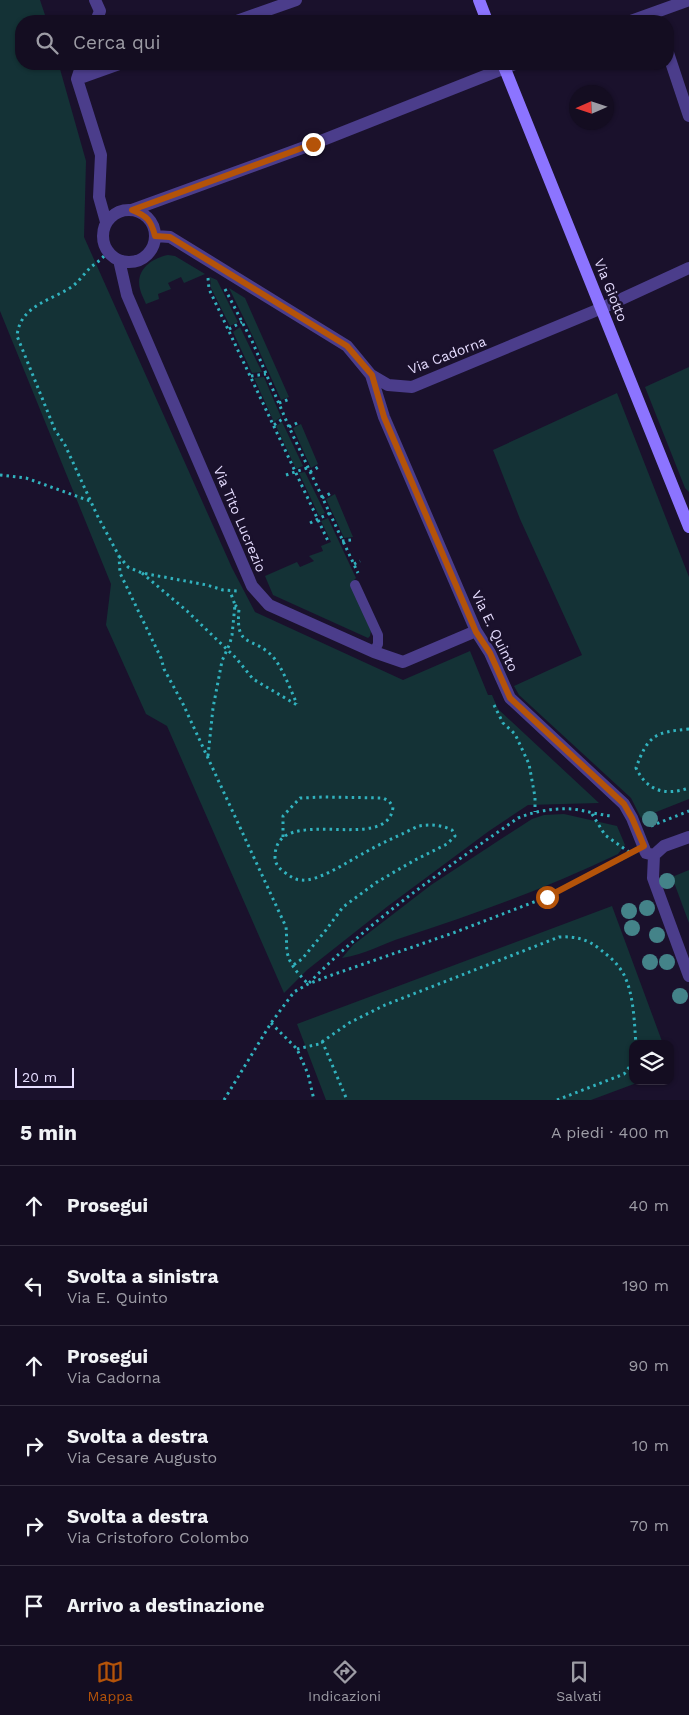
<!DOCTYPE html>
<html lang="it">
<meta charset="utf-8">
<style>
:root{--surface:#140d21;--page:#211b2e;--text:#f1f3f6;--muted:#9d9ca5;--line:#332d3f;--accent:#b45309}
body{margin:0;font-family:"Work Sans",sans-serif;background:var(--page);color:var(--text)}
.controls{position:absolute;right:15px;bottom:15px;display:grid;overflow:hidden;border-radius:10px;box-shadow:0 1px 4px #0004}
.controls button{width:45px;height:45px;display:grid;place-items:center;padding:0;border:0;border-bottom:1px solid var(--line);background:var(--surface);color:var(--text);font:25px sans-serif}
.compass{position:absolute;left:569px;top:85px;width:45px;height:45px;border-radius:50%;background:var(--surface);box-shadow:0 1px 4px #0004;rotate:267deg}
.scale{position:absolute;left:15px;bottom:12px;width:59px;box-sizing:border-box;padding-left:5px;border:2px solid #e6ddff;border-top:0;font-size:14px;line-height:18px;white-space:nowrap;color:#e6ddff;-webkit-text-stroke:4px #1a112c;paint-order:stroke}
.stop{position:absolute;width:15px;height:15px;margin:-11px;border:4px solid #b45309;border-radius:50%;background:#fff}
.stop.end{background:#b45309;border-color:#fff;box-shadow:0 1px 5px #0008}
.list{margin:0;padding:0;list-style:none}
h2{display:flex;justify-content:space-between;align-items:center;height:65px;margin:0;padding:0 20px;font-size:21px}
h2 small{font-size:16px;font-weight:400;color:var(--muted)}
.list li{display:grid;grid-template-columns:32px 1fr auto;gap:15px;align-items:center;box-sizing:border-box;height:80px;padding:0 20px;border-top:1px solid var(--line)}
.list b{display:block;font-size:19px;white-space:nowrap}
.list p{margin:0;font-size:16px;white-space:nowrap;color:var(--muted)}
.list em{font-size:16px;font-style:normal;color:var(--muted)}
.icon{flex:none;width:28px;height:28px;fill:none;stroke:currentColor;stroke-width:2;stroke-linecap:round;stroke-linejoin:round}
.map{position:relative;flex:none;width:689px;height:1100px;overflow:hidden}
.search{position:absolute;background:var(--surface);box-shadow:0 1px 4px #0004;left:15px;right:15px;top:15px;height:55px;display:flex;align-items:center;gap:12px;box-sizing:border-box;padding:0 18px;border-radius:20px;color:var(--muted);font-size:19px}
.sheet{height:545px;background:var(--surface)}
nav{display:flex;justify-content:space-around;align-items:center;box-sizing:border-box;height:70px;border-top:1px solid var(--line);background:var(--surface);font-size:14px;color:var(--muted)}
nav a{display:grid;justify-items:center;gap:2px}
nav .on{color:var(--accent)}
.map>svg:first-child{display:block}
.green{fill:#143236}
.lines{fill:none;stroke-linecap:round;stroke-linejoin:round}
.path{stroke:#31b2be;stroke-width:3;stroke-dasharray:2.5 4;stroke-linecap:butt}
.lane{stroke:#4b3d8b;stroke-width:10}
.street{stroke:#4b3d8b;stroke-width:12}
.secondary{stroke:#8c74ff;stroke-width:12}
.tree{fill:#448389}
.route{stroke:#b45309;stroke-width:6}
.labels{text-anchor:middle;stroke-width:5;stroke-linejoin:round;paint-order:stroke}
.street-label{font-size:14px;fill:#e6ddff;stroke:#1a112c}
</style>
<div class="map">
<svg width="689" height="1100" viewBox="0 0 689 1100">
<rect width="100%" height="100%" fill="#1a112c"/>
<path class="green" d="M0 0H40L47 21H21V64H62L60 69 86 161 84 237 232 568 255 612 403 680 470 651 488 695H492L498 709 599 803 528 805 489 831 388 906 307 970 284 993 167 726 146 714 106 625 111 584 0 311Z
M168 255 175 256 205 274 184 283 181 277 168 283 171 289 158 294 159 299 146 304C144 299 141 294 140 289 135 270 152 258 168 255Z
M210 277 217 280 238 322 230 326 211 288Z
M229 288 245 298 289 397 281 400 253 337Z
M240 327 262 372 252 373 233 332Z
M689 367V492L685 488 645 387Z
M264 377 281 417 274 422 254 378Z
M617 393 689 577V799L641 818 631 798 519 695 514 686 582 655 520 519 493 450Z
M282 422 285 428 303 466 296 469 276 426Z
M301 424 318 464 311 468 293 428Z
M305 472 325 513 319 516 299 473Z
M335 494 353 537 344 538 326 499Z
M328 518 356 578 351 583 371 631 370 636 368 638 273 595 265 576 297 562 300 567 314 561 309 556 323 551 321 546 331 542 321 521Z
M564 814 617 826 625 845 618 854C549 887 476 914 404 937 381 944 367 954 342 958L353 945 431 885 504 837 532 819 544 815Z
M689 870V923L672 877Z
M612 906 663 1044H633V1081H642L591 1100H326L297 1024Z"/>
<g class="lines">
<path class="path" d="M104 256C100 261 94 264 89 269 84 274 79 281 73 286 51 301 20 305 17 336L55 430 65 445 97 515 119 556 120 573 161 658 164 669 183 704 286 927C287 935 286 943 287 951 289 965 299 974 308 984 370 920 445 869 518 818 535 811 554 808 573 809 587 811 599 815 613 816
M208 278 209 289 328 541
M225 289 252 341 289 427 358 573
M229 329 242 322
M251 376 266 374
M279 403 290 399
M274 425 284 418
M289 427 299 422
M310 472 320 466
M0 475 26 478 90 501
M286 475 307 468
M322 498 331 493
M310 523 330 513
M342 541 351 540
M119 556 128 567 142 573 207 585 223 590 238 591
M354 564 360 561
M142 573 187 611 236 658 253 679 297 705
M235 605 239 609C235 651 253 634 274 658 284 671 290 689 297 704
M494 705 503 723 515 734 529 764 535 797V812
M689 729C655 732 648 735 636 768 647 791 665 796 689 788
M208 756 213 708 222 661 230 643 232 635 235 605 230 591
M592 814 605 835 629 852
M651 826 689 811
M283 837V816L300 798 324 797 383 798 389 801 393 807C388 856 275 801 275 857 275 864 279 868 284 872 290 876 295 880 301 880 318 882 349 861 364 853 376 846 389 840 402 834 407 832 413 828 419 826 430 824 442 825 452 830L455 836 447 844 415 860 377 882 343 907 326 930 302 959 292 966
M271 1023 297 1049 308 1074 314 1100
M322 1041 347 1100
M297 1049 319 1044 349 1023 385 1005 559 937C575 936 588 939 601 950 607 955 614 960 618 966 634 984 634 1021 636 1044
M224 1100 271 1023 294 992 308 984 329 976 453 933 547 897 631 854
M557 1100 624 1074 633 1062"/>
<path class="lane" d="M355 585 378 635V644L374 652"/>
<path class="street" d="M95 0 100 11 96 21
M237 21 296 0
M631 21 689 0
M668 53 689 116
M82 64 77 79 101 155 99 197 106 222
M77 79 119 64
M132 210 313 144 515 64
M103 236a26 26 0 1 1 52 0a26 26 0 1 1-52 0Z
M155 236 170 237 347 346 371 375 388 385 412 387 602 308 689 268
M119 260 127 295 252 586 269 605 374 652 403 662 476 631
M371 375 384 417 476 631 490 653 510 698 624 804 632 818 646 853 654 855
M654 855 653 878 689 976
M654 855 664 846 689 837"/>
<path class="secondary" d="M479 0 487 21
M503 64 689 527"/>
</g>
<g class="tree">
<circle cx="650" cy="819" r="8"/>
<circle cx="667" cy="881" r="8"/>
<circle cx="647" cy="908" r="8"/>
<circle cx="629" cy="911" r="8"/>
<circle cx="632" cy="928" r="8"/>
<circle cx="657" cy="935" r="8"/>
<circle cx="650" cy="962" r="8"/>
<circle cx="667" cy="962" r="8"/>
<circle cx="680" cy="996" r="8"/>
</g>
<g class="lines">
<path class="route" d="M313 144 132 210C147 216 151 220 155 236L170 237 347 346 372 375 384 417 476 632 490 653 510 698 624 804 632 818 644 846 547 897"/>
</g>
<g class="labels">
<g class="street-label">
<text transform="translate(611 290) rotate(68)" y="5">Via Giotto</text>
<text transform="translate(447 355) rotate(-21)" y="5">Via Cadorna</text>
<text transform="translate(240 519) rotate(67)" y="5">Via Tito Lucrezio</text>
<text transform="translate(495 631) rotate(64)" y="5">Via E. Quinto</text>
</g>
</g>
</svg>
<div class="controls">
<button><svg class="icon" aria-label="layers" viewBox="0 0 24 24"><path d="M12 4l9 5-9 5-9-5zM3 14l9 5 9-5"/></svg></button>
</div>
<svg class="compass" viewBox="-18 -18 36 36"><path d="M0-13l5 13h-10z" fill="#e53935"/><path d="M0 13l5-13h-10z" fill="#9d9ca5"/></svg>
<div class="scale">20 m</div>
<div class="stop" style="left:547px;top:897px"></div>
<div class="stop end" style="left:313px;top:144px"></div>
<div class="search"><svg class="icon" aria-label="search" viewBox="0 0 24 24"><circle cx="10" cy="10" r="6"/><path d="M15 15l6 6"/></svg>Cerca qui</div>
</div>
<section class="sheet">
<h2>5 min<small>A piedi · 400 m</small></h2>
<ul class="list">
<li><svg class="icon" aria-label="ahead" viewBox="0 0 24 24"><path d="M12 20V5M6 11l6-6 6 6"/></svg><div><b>Prosegui</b></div><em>40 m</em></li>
<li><svg class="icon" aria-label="left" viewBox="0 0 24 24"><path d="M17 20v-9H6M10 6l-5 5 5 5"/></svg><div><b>Svolta a sinistra</b><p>Via E. Quinto</p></div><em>190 m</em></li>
<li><svg class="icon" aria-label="ahead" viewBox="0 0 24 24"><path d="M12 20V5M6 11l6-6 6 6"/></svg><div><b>Prosegui</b><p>Via Cadorna</p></div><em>90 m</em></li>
<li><svg class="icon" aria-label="right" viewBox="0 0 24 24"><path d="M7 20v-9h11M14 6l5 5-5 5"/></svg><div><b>Svolta a destra</b><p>Via Cesare Augusto</p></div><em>10 m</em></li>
<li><svg class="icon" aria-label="right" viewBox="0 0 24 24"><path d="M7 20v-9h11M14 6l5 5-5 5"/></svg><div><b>Svolta a destra</b><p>Via Cristoforo Colombo</p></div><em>70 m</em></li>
<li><svg class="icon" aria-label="arrive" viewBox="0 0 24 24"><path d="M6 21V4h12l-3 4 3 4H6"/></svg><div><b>Arrivo a destinazione</b></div></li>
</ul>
</section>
<nav>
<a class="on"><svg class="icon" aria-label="map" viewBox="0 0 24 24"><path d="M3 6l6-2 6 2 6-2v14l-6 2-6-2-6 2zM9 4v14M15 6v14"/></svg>Mappa</a>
<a><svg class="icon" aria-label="directions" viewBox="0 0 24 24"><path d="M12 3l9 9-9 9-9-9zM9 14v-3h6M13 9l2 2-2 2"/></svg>Indicazioni</a>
<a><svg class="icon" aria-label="saved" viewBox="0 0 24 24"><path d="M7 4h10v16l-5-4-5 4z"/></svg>Salvati</a>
</nav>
